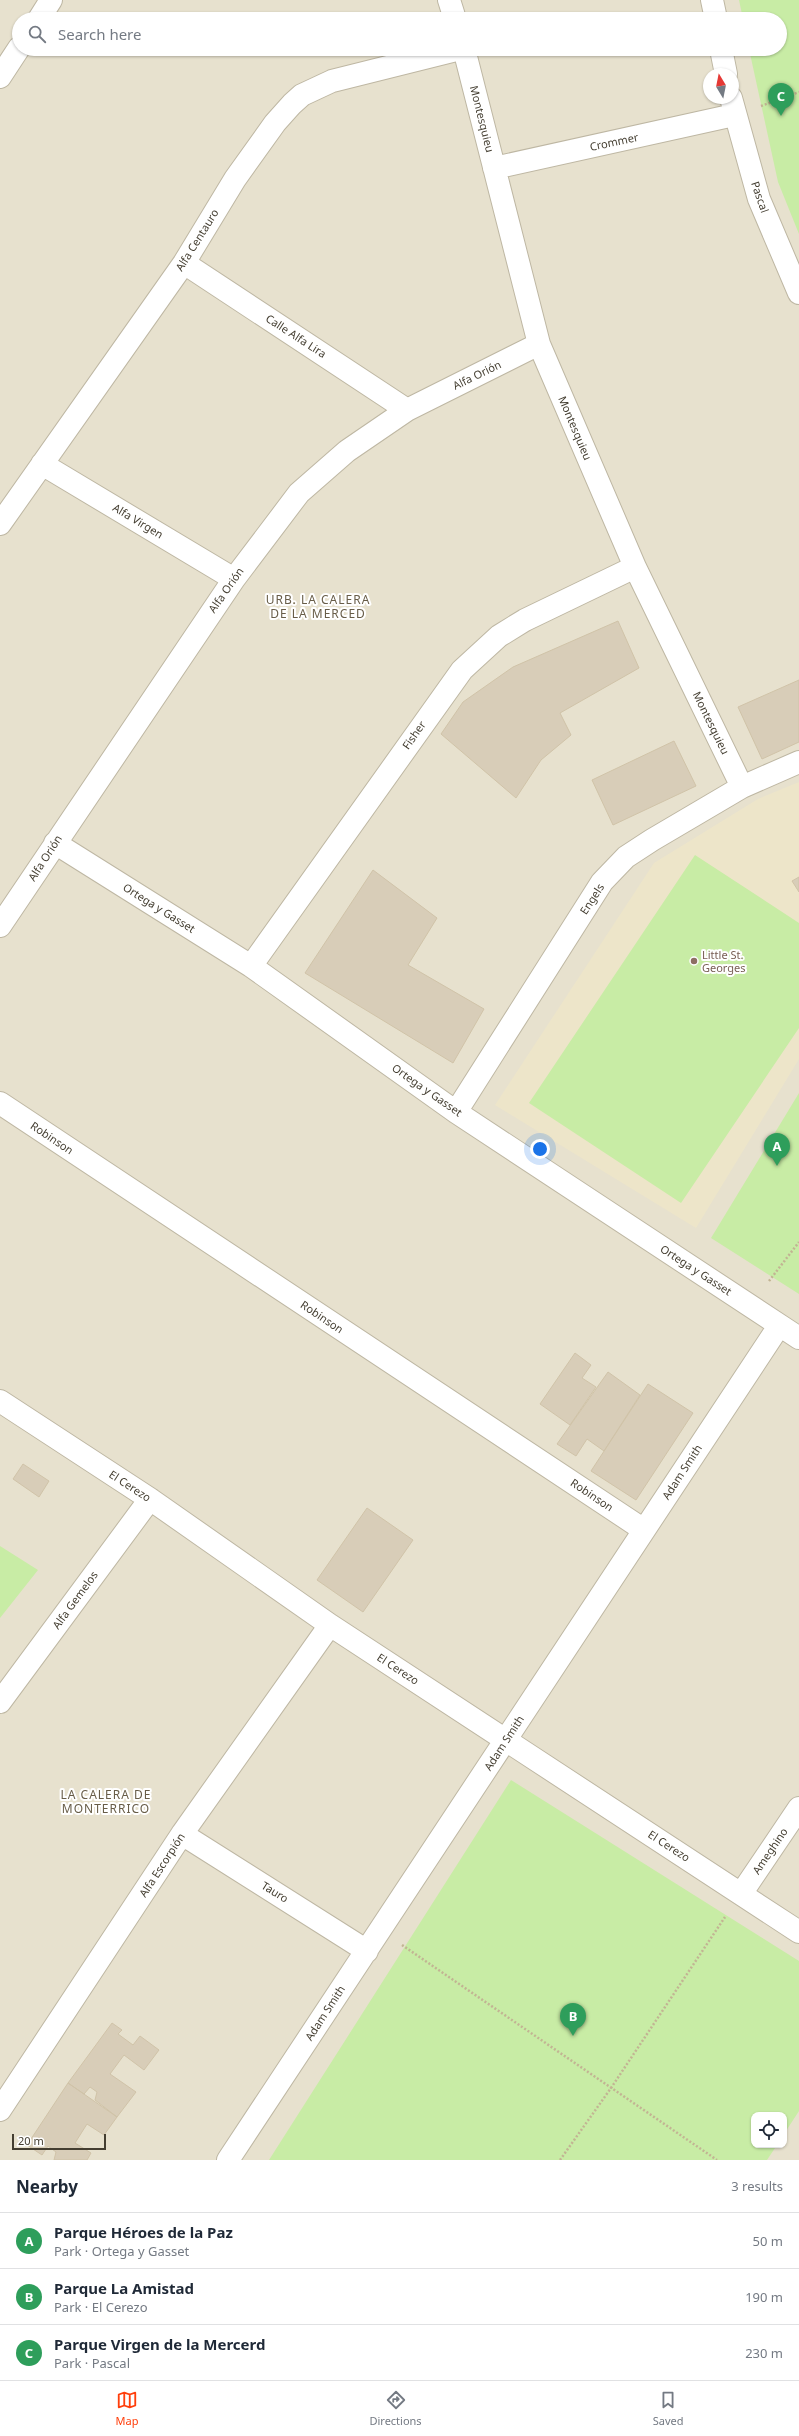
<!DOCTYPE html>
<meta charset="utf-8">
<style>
:root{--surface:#fff;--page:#f6f6f7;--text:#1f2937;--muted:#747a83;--line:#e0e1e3;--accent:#ff3e0b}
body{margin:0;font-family:"Noto Sans",sans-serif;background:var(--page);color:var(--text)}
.controls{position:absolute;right:12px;bottom:12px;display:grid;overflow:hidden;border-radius:8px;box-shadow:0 1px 3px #0004}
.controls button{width:36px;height:36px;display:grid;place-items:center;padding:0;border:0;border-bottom:1px solid var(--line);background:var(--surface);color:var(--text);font:20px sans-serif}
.compass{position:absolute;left:703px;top:68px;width:36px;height:36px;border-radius:50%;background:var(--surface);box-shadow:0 1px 3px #0004;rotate:350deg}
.scale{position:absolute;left:12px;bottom:10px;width:94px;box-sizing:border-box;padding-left:4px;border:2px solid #443e31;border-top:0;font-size:11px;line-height:14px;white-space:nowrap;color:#443e31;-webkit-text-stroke:3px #fff;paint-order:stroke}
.you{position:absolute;left:540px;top:1149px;width:14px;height:14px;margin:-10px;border:3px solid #fff;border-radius:50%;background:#1a73e8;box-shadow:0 0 0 6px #1a73e833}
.badge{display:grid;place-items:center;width:26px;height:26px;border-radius:50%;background:var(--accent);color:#fff;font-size:13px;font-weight:700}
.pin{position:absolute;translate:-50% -33px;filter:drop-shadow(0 1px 2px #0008)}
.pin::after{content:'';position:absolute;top:21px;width:14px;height:12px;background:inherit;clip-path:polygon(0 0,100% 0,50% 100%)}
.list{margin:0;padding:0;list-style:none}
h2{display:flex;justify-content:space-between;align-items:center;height:52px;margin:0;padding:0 16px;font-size:17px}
h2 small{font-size:13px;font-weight:400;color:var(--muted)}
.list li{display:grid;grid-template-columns:26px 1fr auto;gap:12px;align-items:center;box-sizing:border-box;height:56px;padding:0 16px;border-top:1px solid var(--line)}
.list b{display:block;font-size:15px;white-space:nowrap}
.list p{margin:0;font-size:13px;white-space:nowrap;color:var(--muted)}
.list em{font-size:13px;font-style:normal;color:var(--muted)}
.icon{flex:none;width:22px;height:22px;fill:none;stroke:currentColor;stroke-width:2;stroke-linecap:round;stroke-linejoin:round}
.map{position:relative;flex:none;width:799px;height:2160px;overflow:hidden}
.search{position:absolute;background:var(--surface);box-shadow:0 1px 3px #0004;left:12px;right:12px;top:12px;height:44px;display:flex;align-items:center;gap:10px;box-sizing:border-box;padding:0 14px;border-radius:22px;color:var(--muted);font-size:15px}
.sheet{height:220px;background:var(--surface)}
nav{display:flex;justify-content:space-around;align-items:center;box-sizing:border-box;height:56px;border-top:1px solid var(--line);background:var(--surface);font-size:11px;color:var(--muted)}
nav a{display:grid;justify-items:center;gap:2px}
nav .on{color:var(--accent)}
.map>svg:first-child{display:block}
.residential{fill:#e7e1ce;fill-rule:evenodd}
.education{fill:#ede5c9}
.green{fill:#c8eca5}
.building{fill:#d8cdb8;stroke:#d0c3a8}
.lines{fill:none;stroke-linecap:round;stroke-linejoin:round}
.street-casing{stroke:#beb7a3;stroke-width:24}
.path{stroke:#c2b493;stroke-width:2.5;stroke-dasharray:2 2;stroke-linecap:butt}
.street{stroke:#fff;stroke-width:22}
.education-dot{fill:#8d6e63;stroke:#fff;stroke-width:1.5}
.labels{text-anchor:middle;stroke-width:4;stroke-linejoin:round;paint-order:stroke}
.street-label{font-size:11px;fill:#443e31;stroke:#fff}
.education-label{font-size:11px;fill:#785e54;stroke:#fff;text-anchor:start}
.neighbourhood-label{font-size:12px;letter-spacing:1px;fill:#685d48;stroke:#fff}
</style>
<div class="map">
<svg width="799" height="2160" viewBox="0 0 799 2160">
<rect width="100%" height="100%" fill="#f3eee1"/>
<path class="residential" d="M0 0H799V2160H0ZM19 19H780V49H19ZM709 74H733V98H709ZM754 2115H784V2145H754Z"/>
<path class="education" d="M799 782V1059L696 1228 495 1105 654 863 758 799Z"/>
<path class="green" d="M739 0H799V234L778 182 749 49H780V19H743Z
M695 855 799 923V1028L681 1203 529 1103Z
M799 1093V1294L711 1238Z
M0 1546 38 1570 0 1618Z
M511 1780 799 1961V2111L784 2134V2115H754V2145H777L767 2160H269Z"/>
<path class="building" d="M618 621 639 668 560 713 571 735 541 760 516 798 441 734 463 702 513 667Z
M799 680V742L762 759 738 707Z
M674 741 696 786 613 825 592 780Z
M373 870 437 918 408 965 484 1009 453 1063 305 973Z
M799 877V892L792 881Z
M575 1353 591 1365 582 1378 596 1387 570 1425 540 1404Z
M608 1372 640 1395 604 1451 587 1439 576 1456 557 1444Z
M648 1384 693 1413 636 1500 591 1471Z
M23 1464 49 1481 39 1497 13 1479Z
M367 1508 413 1540 363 1612 317 1580Z
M112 2023 122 2030 118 2034 133 2045 140 2036 159 2050 144 2070 124 2055 110 2074 136 2092 117 2117 95 2100 97 2092 90 2087 84 2094 68 2083Z
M68 2083 117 2117 104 2135 87 2124 75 2143 91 2153 87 2160H54L56 2152 48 2146 42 2155 27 2145Z"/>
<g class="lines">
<g class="street-casing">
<path id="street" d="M449 0 455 19
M712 0 716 19
M39 19 51 0
M464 49 539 344 635 567 742 787
M721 49 726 74
M0 77 19 48
M731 98 759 199 799 293
M494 168 734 115
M184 263 407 410
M42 464 234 579
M0 524 184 263 235 179 275 123 292 104 302 95 332 81 460 49
M55 843 251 966 456 1112 799 1338
M0 926 234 579 299 493 347 451 407 410 539 344
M251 966 462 670 499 636 525 620 635 567
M0 1103 644 1530
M456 1112 602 882 626 857 652 840 742 787 799 762
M0 1401 150 1499 330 1625 799 1932
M0 1702 150 1499
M182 1834 367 1951
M741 1894 799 1808
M0 2110 182 1834 330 1625
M228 2160 779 1326"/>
</g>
<path class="path" d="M761 106 799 92
M769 1281 799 1242
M402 1945 717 2160
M560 2160 611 2088 725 1917"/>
<use href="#street" class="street"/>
</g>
<circle class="education-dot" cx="694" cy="961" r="4"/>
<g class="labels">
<g class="street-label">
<text transform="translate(482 119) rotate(76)" y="4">Montesquieu</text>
<text transform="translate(614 142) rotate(-12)" y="4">Crommer</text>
<text transform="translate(760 197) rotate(71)" y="4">Pascal</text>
<text transform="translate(197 240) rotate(-58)" y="4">Alfa Centauro</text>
<text transform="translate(296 336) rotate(33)" y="4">Calle Alfa Lira</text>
<text transform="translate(477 375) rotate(-26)" y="4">Alfa Orión</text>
<text transform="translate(575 428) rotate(67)" y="4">Montesquieu</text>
<text transform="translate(138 521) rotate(31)" y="4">Alfa Virgen</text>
<text transform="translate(226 590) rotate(-55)" y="4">Alfa Orión</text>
<text transform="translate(711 723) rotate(64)" y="4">Montesquieu</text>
<text transform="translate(414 735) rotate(-55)" y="4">Fisher</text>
<text transform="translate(45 858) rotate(-57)" y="4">Alfa Orión</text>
<text transform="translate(592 899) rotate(-57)" y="4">Engels</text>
<text transform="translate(159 908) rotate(32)" y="4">Ortega y Gasset</text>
<text transform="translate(427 1090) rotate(35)" y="4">Ortega y Gasset</text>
<text transform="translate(52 1138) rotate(34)" y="4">Robinson</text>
<text transform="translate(696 1270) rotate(33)" y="4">Ortega y Gasset</text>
<text transform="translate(322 1317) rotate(34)" y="4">Robinson</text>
<text transform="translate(682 1472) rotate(-57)" y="4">Adam Smith</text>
<text transform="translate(130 1486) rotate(33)" y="4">El Cerezo</text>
<text transform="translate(592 1495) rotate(34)" y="4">Robinson</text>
<text transform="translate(75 1600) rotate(-54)" y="4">Alfa Gemelos</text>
<text transform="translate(398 1669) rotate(33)" y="4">El Cerezo</text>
<text transform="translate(504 1743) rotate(-57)" y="4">Adam Smith</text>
<text transform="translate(669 1846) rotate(33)" y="4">El Cerezo</text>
<text transform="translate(770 1851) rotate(-56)" y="4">Ameghino</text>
<text transform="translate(162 1865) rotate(-57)" y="4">Alfa Escorpión</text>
<text transform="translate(275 1892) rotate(32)" y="4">Tauro</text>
<text transform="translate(325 2013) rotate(-57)" y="4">Adam Smith</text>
</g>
<g class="education-label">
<text x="702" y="959">Little St.<tspan x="702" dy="13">Georges</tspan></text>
</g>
<g class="neighbourhood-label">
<text x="318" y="604">URB. LA CALERA<tspan x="318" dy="14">DE LA MERCED</tspan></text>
<text x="106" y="1799">LA CALERA DE<tspan x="106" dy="14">MONTERRICO</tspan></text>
</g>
</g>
</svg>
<div class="controls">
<button><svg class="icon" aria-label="locate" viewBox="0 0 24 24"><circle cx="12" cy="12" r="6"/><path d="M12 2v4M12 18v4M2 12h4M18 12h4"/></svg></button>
</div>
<svg class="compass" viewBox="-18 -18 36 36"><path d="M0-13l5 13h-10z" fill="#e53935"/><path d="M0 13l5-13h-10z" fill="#747a83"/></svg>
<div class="scale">20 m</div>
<div class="you"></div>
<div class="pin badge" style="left:777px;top:1166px;background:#2e9e5b">A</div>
<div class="pin badge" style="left:573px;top:2036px;background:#2e9e5b">B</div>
<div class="pin badge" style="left:781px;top:116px;background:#2e9e5b">C</div>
<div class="search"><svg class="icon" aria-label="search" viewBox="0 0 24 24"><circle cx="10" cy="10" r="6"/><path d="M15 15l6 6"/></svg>Search here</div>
</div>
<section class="sheet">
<h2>Nearby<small>3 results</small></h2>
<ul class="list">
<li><span class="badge" style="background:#2e9e5b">A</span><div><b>Parque Héroes de la Paz</b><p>Park · Ortega y Gasset</p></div><em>50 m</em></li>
<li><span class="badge" style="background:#2e9e5b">B</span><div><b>Parque La Amistad</b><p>Park · El Cerezo</p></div><em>190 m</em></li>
<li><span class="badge" style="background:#2e9e5b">C</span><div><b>Parque Virgen de la Mercerd</b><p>Park · Pascal</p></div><em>230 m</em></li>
</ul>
</section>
<nav>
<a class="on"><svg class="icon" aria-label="map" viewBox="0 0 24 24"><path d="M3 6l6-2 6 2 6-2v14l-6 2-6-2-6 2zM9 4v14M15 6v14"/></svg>Map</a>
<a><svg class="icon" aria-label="directions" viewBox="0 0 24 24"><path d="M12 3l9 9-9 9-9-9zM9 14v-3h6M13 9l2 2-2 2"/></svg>Directions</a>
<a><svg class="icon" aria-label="saved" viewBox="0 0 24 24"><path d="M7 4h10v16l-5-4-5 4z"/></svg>Saved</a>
</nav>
